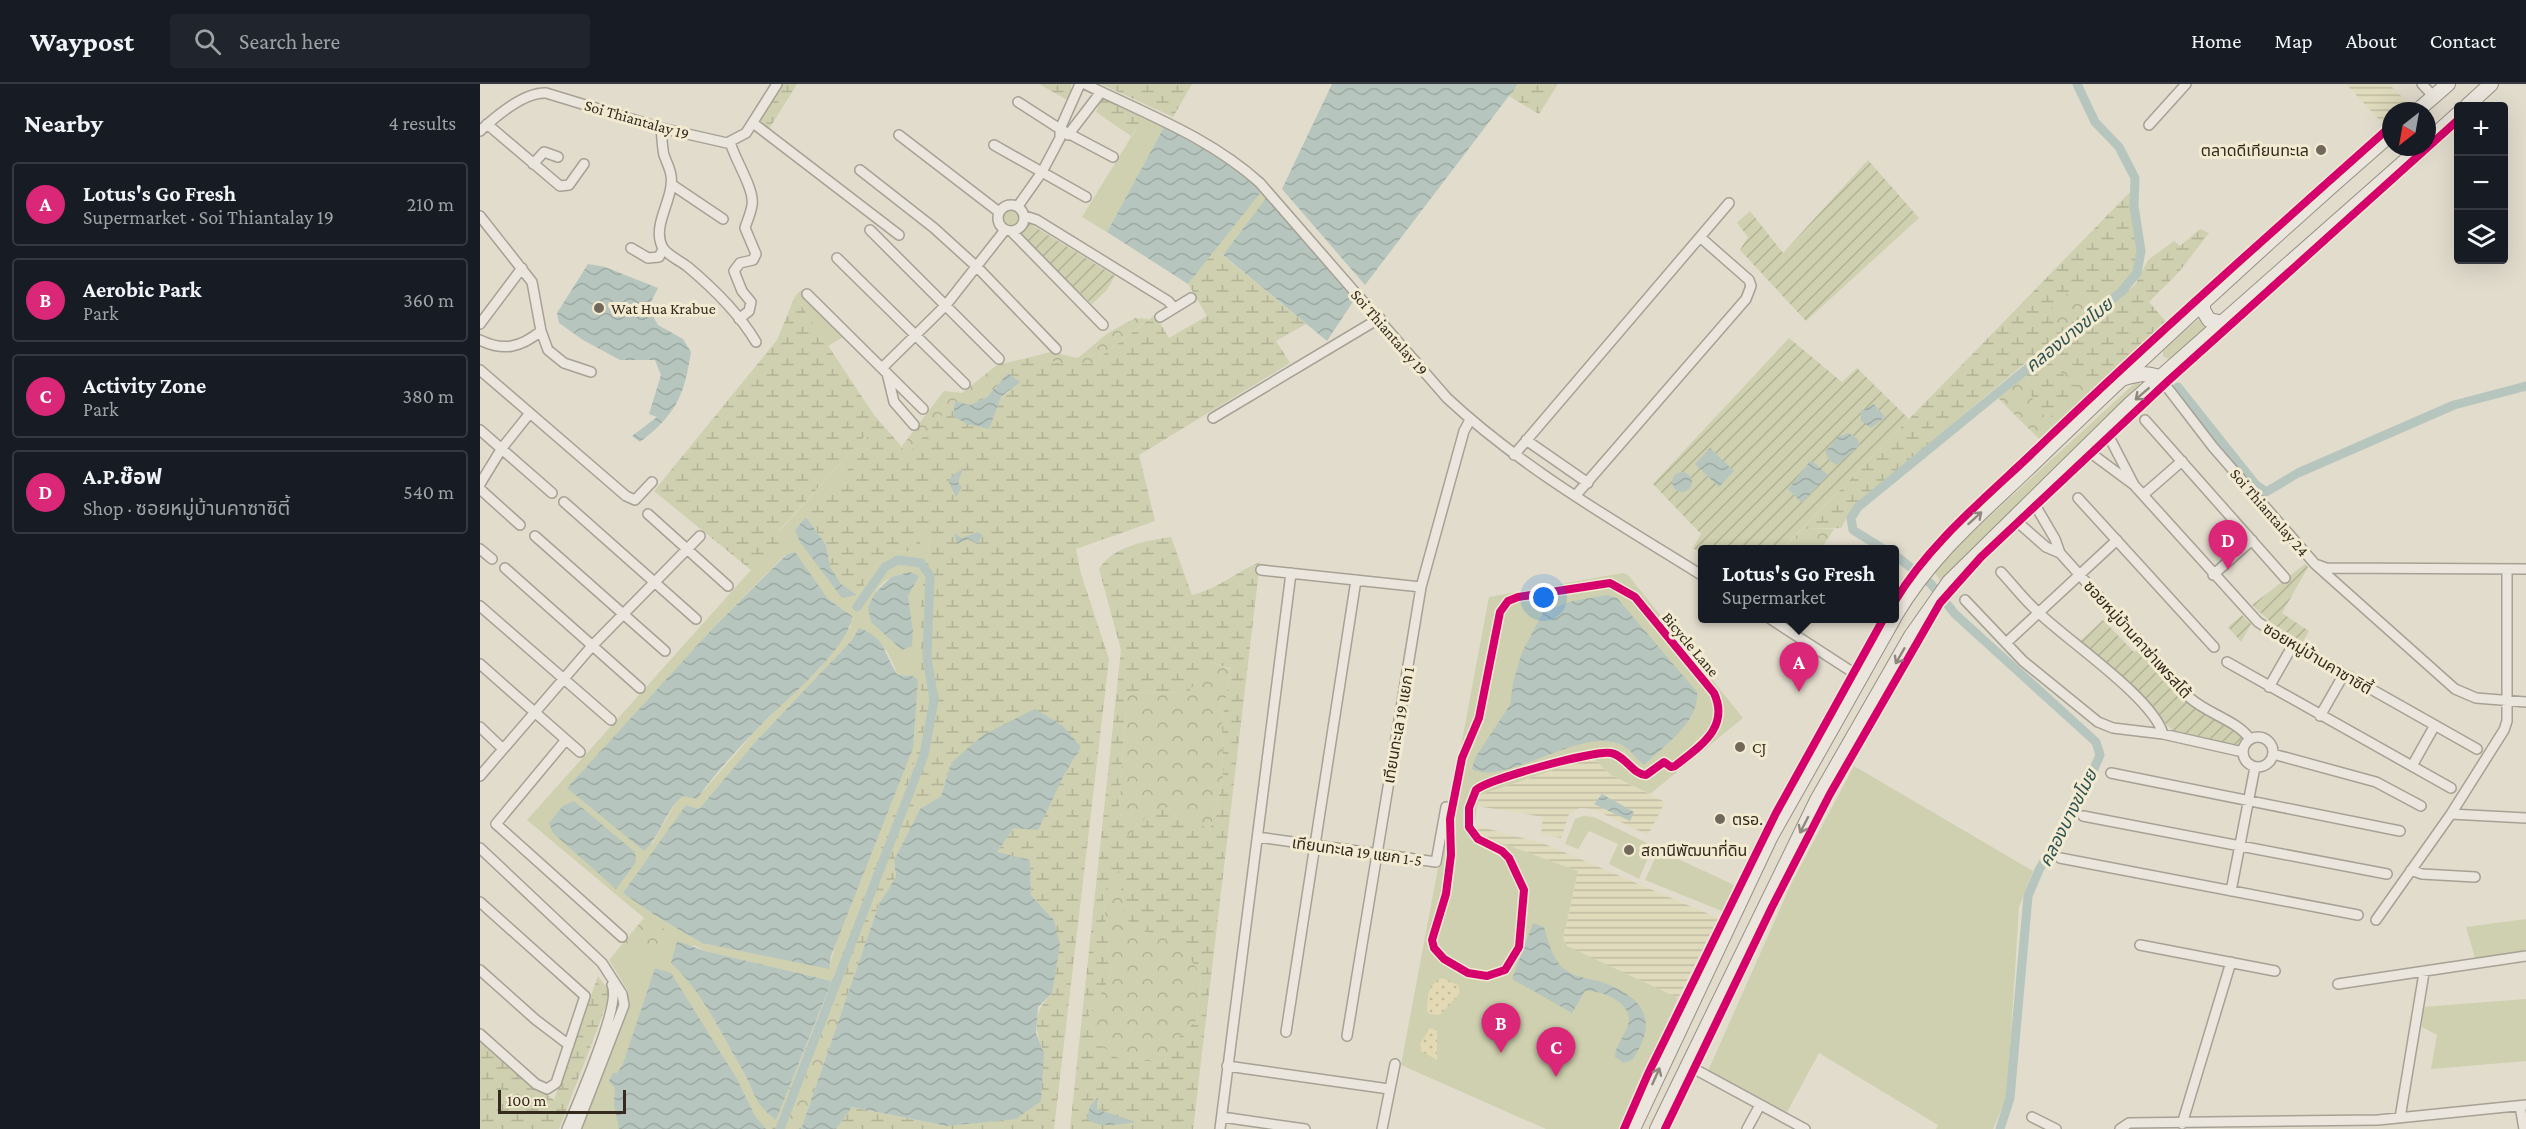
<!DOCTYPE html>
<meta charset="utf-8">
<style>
:root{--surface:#171b24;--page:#20242c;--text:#f1f3f6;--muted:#9ea1a6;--line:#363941;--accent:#db2777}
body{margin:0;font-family:"Crimson Pro","Noto Sans Thai",serif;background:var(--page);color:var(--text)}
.controls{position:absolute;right:18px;top:18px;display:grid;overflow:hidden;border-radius:6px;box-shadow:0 6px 24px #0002}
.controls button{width:54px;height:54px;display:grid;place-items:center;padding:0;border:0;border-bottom:2px solid var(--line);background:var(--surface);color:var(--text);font:30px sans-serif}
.compass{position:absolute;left:1902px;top:18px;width:54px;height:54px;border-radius:50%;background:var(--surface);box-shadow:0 6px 24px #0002;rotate:211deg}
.scale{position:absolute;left:18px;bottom:15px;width:128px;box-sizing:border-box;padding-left:6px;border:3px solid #342a1e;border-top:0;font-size:16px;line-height:21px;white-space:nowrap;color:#342a1e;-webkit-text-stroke:4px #f2ebd1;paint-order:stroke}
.you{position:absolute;left:1064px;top:514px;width:21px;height:21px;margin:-15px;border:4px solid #fff;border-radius:50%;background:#1a73e8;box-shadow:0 0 0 9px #1a73e833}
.badge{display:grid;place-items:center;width:39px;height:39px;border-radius:50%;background:var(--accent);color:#fff;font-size:20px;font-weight:700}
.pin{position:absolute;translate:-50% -50px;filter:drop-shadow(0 2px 3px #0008)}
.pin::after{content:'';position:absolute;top:32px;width:21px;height:18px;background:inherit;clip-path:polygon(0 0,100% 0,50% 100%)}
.popup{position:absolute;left:1218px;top:461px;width:201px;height:78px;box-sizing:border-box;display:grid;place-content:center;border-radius:6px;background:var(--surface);filter:drop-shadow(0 2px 4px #0005);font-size:20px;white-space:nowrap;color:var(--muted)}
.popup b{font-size:22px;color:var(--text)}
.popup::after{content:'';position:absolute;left:50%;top:100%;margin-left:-12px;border:12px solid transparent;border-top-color:var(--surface)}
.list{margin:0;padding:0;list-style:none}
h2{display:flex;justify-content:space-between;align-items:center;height:78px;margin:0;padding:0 24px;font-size:26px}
h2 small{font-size:20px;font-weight:400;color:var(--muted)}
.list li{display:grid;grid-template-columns:39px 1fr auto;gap:18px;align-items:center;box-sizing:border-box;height:84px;margin:0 12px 12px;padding:0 12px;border:2px solid var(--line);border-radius:6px}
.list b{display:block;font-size:22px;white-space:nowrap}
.list p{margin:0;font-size:20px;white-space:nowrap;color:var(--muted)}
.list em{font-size:20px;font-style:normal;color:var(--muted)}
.icon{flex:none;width:33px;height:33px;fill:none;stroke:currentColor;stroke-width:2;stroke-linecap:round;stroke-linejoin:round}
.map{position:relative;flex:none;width:2046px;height:1045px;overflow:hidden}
header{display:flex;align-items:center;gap:36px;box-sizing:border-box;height:84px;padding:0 30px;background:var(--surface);border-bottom:2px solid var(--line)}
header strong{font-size:28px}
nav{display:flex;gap:33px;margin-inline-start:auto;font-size:21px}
.search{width:420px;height:54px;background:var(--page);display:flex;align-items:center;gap:15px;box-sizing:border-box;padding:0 21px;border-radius:6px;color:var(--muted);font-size:22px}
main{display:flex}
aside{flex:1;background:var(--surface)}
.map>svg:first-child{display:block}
.farmland{fill:url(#farmland-rules)}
.green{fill:#ced0af;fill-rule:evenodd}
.forest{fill:url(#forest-crowns)}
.wetland{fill:url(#wetland-marsh);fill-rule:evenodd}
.sand{fill:url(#sand-dots)}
.garden{fill:url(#garden-furrows)}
.water{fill:url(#water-waves)}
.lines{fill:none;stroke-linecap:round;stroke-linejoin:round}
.canal{stroke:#b6c6be;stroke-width:9}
.street-casing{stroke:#a6a195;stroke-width:12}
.secondary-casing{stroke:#969084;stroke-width:16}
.street{stroke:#eae6dd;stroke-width:9}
.secondary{stroke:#eae6dd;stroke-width:14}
.cycleway-casing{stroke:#f2ebd1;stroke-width:11}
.cycleway{stroke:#d6006c;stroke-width:8}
.oneway{stroke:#8f887e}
.poi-dot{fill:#71685b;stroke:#f2ebd1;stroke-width:2}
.labels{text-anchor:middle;stroke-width:6;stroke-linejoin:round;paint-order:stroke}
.street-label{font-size:16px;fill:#342a1e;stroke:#f2ebd1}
.poi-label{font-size:16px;fill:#342a1e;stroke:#f2ebd1;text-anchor:start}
.water-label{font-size:18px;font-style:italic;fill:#2e5252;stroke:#f2ebd1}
</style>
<header>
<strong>Waypost</strong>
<div class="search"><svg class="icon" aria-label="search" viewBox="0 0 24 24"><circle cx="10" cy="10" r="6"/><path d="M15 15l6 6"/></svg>Search here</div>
<nav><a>Home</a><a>Map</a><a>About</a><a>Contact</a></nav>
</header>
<main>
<aside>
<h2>Nearby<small>4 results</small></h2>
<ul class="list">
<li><span class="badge">A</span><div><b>Lotus's Go Fresh</b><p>Supermarket · Soi Thiantalay 19</p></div><em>210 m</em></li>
<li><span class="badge">B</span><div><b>Aerobic Park</b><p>Park</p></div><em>360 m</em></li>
<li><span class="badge">C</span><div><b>Activity Zone</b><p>Park</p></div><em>380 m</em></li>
<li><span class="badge">D</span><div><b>A.P.ช๊อฟ</b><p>Shop · ซอยหมู่บ้านคาซาซิตี้</p></div><em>540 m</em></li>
</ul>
</aside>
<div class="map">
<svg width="2046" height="1045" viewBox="0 0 2046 1045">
<defs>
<pattern id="farmland-rules" width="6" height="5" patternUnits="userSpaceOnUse" patternTransform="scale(1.5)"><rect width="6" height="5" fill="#e0dbbd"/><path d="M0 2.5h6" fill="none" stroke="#c1bca2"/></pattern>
<pattern id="forest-crowns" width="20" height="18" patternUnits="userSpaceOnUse" patternTransform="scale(1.5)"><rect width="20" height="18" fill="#ced0af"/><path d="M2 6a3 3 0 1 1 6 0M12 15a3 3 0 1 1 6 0" fill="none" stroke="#b2b396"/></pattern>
<pattern id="wetland-marsh" width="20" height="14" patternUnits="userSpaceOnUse" patternTransform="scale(1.5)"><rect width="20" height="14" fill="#ced0af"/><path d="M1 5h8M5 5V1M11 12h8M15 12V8" fill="none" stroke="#b2b396"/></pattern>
<pattern id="sand-dots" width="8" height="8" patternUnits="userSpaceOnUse" patternTransform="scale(1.5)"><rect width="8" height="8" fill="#e3d9b4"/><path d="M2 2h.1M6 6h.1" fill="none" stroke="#c3ba9a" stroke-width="1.8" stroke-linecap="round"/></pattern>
<pattern id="garden-furrows" width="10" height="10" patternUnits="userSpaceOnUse" patternTransform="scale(1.5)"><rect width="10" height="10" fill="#ced0af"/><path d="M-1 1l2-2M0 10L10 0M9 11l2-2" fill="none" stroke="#b2b396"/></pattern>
<pattern id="water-waves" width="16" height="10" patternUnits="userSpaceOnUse" patternTransform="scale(1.5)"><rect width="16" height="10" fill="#b6c6be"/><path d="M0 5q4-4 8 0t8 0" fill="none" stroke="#9daaa3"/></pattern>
</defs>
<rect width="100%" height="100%" fill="#e1dccc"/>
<path class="farmland" d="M1866 0H1909L1931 22 1925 27H1911V39L1906 43Z
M1112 673 1131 691 1185 718 1168 751 1113 725 1100 724 1089 730 1081 754 1061 750 1063 733 997 722 999 711Z
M994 741 1065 760 1238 834 1198 914 1086 862 1083 854 1098 787 1002 752Z"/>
<path class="green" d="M661 31 684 43 627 148 602 133 661 37Z
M781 108 786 114 743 171 735 165Z
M522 134a9 9 0 1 1 18 0a9 9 0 1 1-18 0Z
M321 206 363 253 348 262 315 212Z
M1721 233 1730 242 1692 277 1683 272V266Z
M1657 297 1660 300 1659 303 1489 469 1462 499 1454 488 1472 467Z
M385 352 392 358 315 446 377 511 406 468 438 467 443 449 451 450 441 512V602L437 666 352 897 225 867 214 861 191 878C222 907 242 951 263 987 275 1009 275 1020 296 1036L292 1045H100L148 907 129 876 144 858 172 875 186 846 164 834 47 736 271 486 306 464 299 448ZM305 471 348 515 364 526 371 542 339 585 280 642 217 714 203 712 196 718 172 760 88 704 233 544ZM430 488 428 512 433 546 391 538C388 521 394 502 411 493 416 491 424 490 430 488ZM379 545 407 567 418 591 433 592 349 884 222 859 176 832 144 809 206 721 219 725 276 657 372 556Z
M1143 489 1148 491 1263 634 1170 710 1131 691 1112 673 999 711 994 741 1002 752 1098 787 1083 854 1087 862 1198 914 1139 1045H1066L921 981 1009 513Z
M1374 682 1553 787 1539 823 1527 1012 1513 1045H1456L1458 1041 1339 969 1307 1028 1228 987 1312 798Z
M1103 732 1114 733 1173 762 1159 795 1129 780 1138 760 1109 747 1098 765 1085 760 1095 735Z
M1179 766 1254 801 1242 827 1165 796Z
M2046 835V867L1995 874 1986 843Z
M2046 915V977L1951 985 1957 951 1942 943 1943 923Z"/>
<path class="forest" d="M1596 206 1609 213 1601 230 1588 240H1577L1569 229C1574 215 1582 211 1596 206Z
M655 234 669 235 611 280H584L551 273 570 268 598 274 628 249Z
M1578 270 1589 277 1614 309 1561 357 1517 313 1546 290 1550 304 1594 301 1572 280Z
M517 281 528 289 507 313 490 321 475 317 428 371 422 362 464 307 482 309Z
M1322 445H1354L1341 465 1302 466Z
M731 578 751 586 742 636 743 696 730 746 666 733 648 754 639 727 647 608 708 609Z
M639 785 666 848 699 856 721 891 717 936 695 957 682 979 638 974 615 957 609 931 631 891 623 809Z
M164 834 186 846 172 875 144 858Z
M345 916 363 924 321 1045H292Z"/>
<path class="wetland" d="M303 0H317L289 45 278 40Z
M559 0H591V9L587 16Z
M621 0H712L693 33Z
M1038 0H1078L1059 30 1029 12Z
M622 13 661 31V37L651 52 616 28Z
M1651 107 1657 167 1655 187 1641 204 1551 274 1382 416 1370 428 1361 444 1322 445ZM1596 206 1609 213 1601 230 1588 240H1577L1570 229C1574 215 1582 211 1596 206Z
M1720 145 1729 149 1699 188 1669 218 1688 240 1614 309 1589 277 1578 270 1572 280 1595 301 1597 311 1569 334 1555 325 1546 290 1655 201 1668 176 1694 157 1700 162Z
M735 165 826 240 796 257 810 279 659 371 675 437 596 465 601 490 629 575 574 1045H356L371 1023 467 1042 564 969C554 943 552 930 572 909L574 836 551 811 550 776 516 769 534 744 583 693 601 663 471 679 461 712 440 725 414 776 416 793 399 820 363 924 345 916 437 666 441 602V512L451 450 443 449 438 467 406 468 377 511 361 500 350 483 346 461 326 433 391 359 385 352 299 447 306 464 271 486 174 407 297 256 315 212 394 331 428 370 475 317 473 332 509 344 521 313 529 308 531 291 517 281 551 273 584 280H611L675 231 689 254 727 232 708 200Z
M691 453 712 511C738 505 756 488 780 478L713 1045H590L641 566 619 485C633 462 666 457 691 453ZM731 578 751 585 742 636 743 696 730 746 687 723 666 733 648 753 639 727 647 608 708 609ZM639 786 644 834 666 848 699 856 721 892 717 936 695 957 682 979 638 974 615 957 609 931 631 891 623 809ZM618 1014 617 1025 654 1038 607 1035Z
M118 892 131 909 79 1045H0V958L74 1016Z"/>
<path class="sand" d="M962 894 978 901 980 909 960 931 950 930 947 927C948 912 947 901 962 894Z
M950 944 957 947V976L941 967 940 960Z"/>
<path class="garden" d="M1388 76 1439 134 1326 237 1260 166 1268 153 1257 139 1270 127 1303 169Z
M547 138 635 192 626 207 612 220 541 154 540 149Z
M1309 254 1362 298 1377 284 1429 335 1302 465 1223 466V471L1213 464 1221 450 1173 400Z
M1825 480 1828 483 1802 529 1829 547 1823 558 1793 540 1772 521Z
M1762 531 1771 540 1761 558 1748 543Z
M1623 536 1654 568 1660 564 1716 626 1758 647 1764 656 1759 664 1699 652 1598 559Z"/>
<path class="water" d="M852 0H1038L885 201 802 105Z
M684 43 754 82 781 108 708 200 627 148Z
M786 114 874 216 847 257 743 171Z
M108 180 125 183 178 204 168 224 178 241 203 255 211 268C204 313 196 330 160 358L152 352 177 333 169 330 181 291 175 276H140L103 256 79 239 77 229Z
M528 289 540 298 521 313 509 345 487 340 473 332 475 317 490 321 507 313Z
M1394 320 1405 333 1391 344 1381 337V327Z
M1368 349 1377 354 1380 361 1357 381 1349 376 1345 368 1358 353Z
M1230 364 1254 387 1239 403 1215 380Z
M1331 376 1348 391 1322 419 1308 405Z
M483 385 478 398 482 403 476 413 469 398 473 391Z
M1192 398a10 10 0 1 1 20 0a10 10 0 1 1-20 0Z
M326 433 346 461 350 483 361 500 377 511 362 514 320 458 315 446Z
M498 448 503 451 497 460 488 455 477 460 474 449 482 454Z
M315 468 348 515 372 532C370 563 304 618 281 641 259 664 235 689 217 715L203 712C185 726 181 752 164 767L87 704 233 544 306 471Z
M430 488 439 492 428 512 433 546 432 562 422 566 391 538 388 523 395 509 411 493Z
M1127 511 1137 514 1217 608C1220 637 1184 662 1164 681 1155 674 1151 665 1140 660 1099 643 1025 703 992 685L995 674 1030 621 1033 599 1042 568 1064 527 1093 517Z
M379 544C407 554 404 572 418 591L433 592 438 596 433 664 351 872 349 885 222 859 176 832 143 809 206 721 219 725 276 657 372 556Z
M555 625 583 642 601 663 583 693 558 746 534 744 517 768 550 776 551 811 574 836 580 861 572 909 558 923 556 949 564 969 561 1017 536 1035 467 1042 372 1023 356 1045H321L399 820 416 793 414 776 440 725 461 712 471 679 503 651Z
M1122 710 1154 728 1150 737 1114 720Z
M94 717 155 768 156 778 136 805 73 749 69 739 83 722Z
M1053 839 1064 843C1068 857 1072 875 1084 885 1097 895 1113 894 1127 900 1167 916 1177 939 1153 975L1144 979 1135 973C1135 960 1147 950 1149 937 1151 918 1119 905 1105 907L1092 929 1032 895Z
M197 857 225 867 352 897 296 1036C275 1021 275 1009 263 987 242 951 222 907 191 879Z
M175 884 191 889 257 995 275 1032 286 1045H139L134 1021 135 1004 129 997 133 989H137L143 980Z
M618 1013 617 1025 656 1038C640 1040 620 1045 607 1035L610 1022Z"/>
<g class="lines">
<path class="canal" d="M1698 303 1776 401 1786 408 1818 389 1974 321 2046 302
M1405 466 1373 446 1371 434 1378 423 1641 208 1657 189 1661 167 1654 122 1655 94 1639 63 1615 38 1597 0
M1415 471 1451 500 1475 530 1616 658 1620 671 1604 707 1559 786 1548 812 1530 1014 1520 1045
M300 1045 444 671 454 616 447 573 450 492 441 479 418 476 405 483 377 523"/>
<g class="street-casing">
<path id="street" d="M605 0C666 30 729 53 780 99L967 314C1043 385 1135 437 1223 492
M1942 0 1954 13
M538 18 580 45 633 73
M273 39 419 151
M7 40 80 102 89 101 104 80
M1669 41 1706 0
M181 44C182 52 182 63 184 71 188 82 193 90 191 102 189 121 172 145 183 164 188 172 201 177 208 183 233 204 260 231 276 258
M0 47C16 32 44 8 66 9L181 44 247 59 266 49 297 0
M419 51 519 128
M588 51 621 8
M250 58C255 76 275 106 272 121 271 129 267 137 265 144L276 170 273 176 260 179 254 187 262 207 271 218 269 227 259 235
M514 61 606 113
M53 80 64 68 78 73
M380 86 454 144 498 184 576 265
M191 100 243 135
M518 134a13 13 0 1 1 26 0a13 13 0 1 1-26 0Z
M538 122 562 88 580 54V45L600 0
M0 132 52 198 61 247 68 266 84 279 111 288
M545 132 557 136 688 217 694 224
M390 146 519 275
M531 147 623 241
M151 164 168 174 179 173 183 165
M357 174 485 300
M327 210 443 325
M680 233 711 214
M0 240 42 184
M0 256C24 268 41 263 61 247
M402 284 466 221 525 146
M0 286 146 412 155 416 172 398
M407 289 414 318 434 341
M1680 294 1733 363 1835 480 1846 484 2046 485
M733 334 900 234
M1665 336 1805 494
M1625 345 1654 401
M0 346 72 409
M1046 356 1108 399
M1604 364 1654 401 1778 538 1813 561 1997 665
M1034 371 1249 119
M0 400 22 364 50 329
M0 405 40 441
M1096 411 1266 215 1271 202 1269 196 1220 153
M1663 411 1702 377
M1598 414 1734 563
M1552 416 1575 455 1580 469
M84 418 216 535
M168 430 248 502
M1533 434 1566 463 1580 469 1710 614C1728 630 1756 636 1770 655
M55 452 185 567
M0 465 12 475
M1836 481 1975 605 1996 614 2046 618
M25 484 160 604
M781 486 941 503
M1521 488C1534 502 1545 517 1559 529 1588 557 1673 614 1683 650
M1733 491 1772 456
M1485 516 1543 577 1618 638 1633 644 1683 650 1763 668
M0 522 131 636
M1289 534 1380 593
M1526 559 1637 456
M1747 578 1971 704
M0 580 100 668
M1789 603 1813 561
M1840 632 1864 590
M0 643 23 665
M1763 668a15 15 0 1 1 30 0a15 15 0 1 1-30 0Z
M85 657 16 740 142 853
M1793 670 1896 698 1941 722
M1932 682 1955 641
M1631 689 1920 747
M0 692 112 562 220 452
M1971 730 2046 734
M1603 732 1907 790
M778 753 956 778 966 723
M0 764 122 879 142 910 144 921 141 929 96 1045
M1580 774 1878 831
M1931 786 1942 790 1995 793
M1751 807 1775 683
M0 818 105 912 76 999 67 1005 56 1000 0 950
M1896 836 1971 730 2024 646 2027 637V485
M1660 861 1795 887
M0 886 56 936 89 961
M1858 900 2046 872
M806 948 876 496
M867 952 941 503 984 347 990 336
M747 982 909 1005
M1209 982 1325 1045
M2040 1022 2044 1045
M742 1033 825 1045
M1552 1033 1576 1045
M1920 1034 1944 889
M1702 1040 1751 878
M87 1045C97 1020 142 920 132 901
M740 1045 811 489
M902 1045 915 980
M1267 1045 1280 1021
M1640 1045 1649 1039 1898 1036 2046 1021"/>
</g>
<g class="secondary-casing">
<path id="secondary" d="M1987 22 2011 0
M1937 27 1968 0
M1947 58 1978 30
M1723 220V226L1729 236 1744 239
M1641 295C1655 291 1667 287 1680 294
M1415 532C1455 464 1512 421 1567 366 1679 258 1794 152 1911 50
M1153 1045 1290 754 1414 534
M1177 1045 1337 716 1431 552 1469 498 1650 320 1941 63"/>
</g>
<use href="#street" class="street"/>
<use href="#secondary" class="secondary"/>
<g class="cycleway-casing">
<path id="cycleway" d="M1130 499 1155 513 1234 609C1250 644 1220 662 1195 682L1191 683 1184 678 1166 691C1152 690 1146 672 1131 669 1115 666 1008 695 996 706L989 724V743L998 755 1022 767 1029 774 1044 806 1039 863 1025 886 1007 892 988 889 964 875 954 864 952 856 966 810 971 771 970 735 982 674 999 634 1020 528 1028 517 1038 513Z
M1415 517C1452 455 1513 408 1564 358 1677 250 1794 146 1911 42
M1144 1045 1168 990 1296 729 1404 534
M1185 1045 1292 823 1350 710 1460 519 1501 473 1688 297 1978 36"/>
</g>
<use href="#cycleway" class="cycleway"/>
</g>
<defs><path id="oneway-shaft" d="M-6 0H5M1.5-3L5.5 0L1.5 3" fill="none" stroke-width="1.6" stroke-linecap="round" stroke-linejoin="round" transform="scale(1.5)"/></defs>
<g class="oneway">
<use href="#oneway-shaft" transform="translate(1662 310) rotate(139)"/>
<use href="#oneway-shaft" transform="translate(1495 434) rotate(-42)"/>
<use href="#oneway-shaft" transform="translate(1420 572) rotate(120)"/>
<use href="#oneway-shaft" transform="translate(1324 741) rotate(117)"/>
<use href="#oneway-shaft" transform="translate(1176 992) rotate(-66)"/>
</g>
<g class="poi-dot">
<circle cx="1841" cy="66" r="6"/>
<circle cx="119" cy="224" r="6"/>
<circle cx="1260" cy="663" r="6"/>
<circle cx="1240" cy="735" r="6"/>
<circle cx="1149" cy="766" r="6"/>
</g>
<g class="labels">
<g class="street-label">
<text transform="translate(157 35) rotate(16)" y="6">Soi Thiantalay 19</text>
<text transform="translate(910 248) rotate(49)" y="6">Soi Thiantalay 19</text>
<text transform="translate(1790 428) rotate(49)" y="6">Soi Thiantalay 24</text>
<text transform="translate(1658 555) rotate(48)" y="6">ซอยหมู่บ้านคาซ่าเพรสโต้</text>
<text transform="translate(1211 560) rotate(50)" y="6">Bicycle Lane</text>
<text transform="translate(1838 574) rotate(31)" y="6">ซอยหมู่บ้านคาซาซิตี้</text>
<text transform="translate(918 641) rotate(-80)" y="6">เทียนทะเล 19 แยก 1</text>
<text transform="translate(877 767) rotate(8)" y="6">เทียนทะเล 19 แยก 1-5</text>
</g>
<g class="poi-label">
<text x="1829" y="72" text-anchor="end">ตลาดดีเทียนทะเล</text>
<text x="131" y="230">Wat Hua Krabue</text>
<text x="1272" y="669">CJ</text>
<text x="1252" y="741">ตรอ.</text>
<text x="1161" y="772">สถานีพัฒนาที่ดิน</text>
</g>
<g class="water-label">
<text transform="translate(1589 251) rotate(-39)" y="6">คลองบางขโมย</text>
<text transform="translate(1588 734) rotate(-63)" y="6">คลองบางขโมย</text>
</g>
</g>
</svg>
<div class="controls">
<button>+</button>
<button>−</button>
<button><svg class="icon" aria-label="layers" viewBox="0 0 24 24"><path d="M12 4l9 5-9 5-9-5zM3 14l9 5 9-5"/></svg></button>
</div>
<svg class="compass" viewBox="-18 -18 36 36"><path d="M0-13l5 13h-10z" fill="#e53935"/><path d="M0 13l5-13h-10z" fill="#9ea1a6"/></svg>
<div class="scale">100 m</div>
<div class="you"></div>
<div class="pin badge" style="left:1319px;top:608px">A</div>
<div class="popup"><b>Lotus's Go Fresh</b>Supermarket</div>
<div class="pin badge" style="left:1021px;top:969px">B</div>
<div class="pin badge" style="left:1076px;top:993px">C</div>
<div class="pin badge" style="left:1748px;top:486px">D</div>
</div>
</main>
